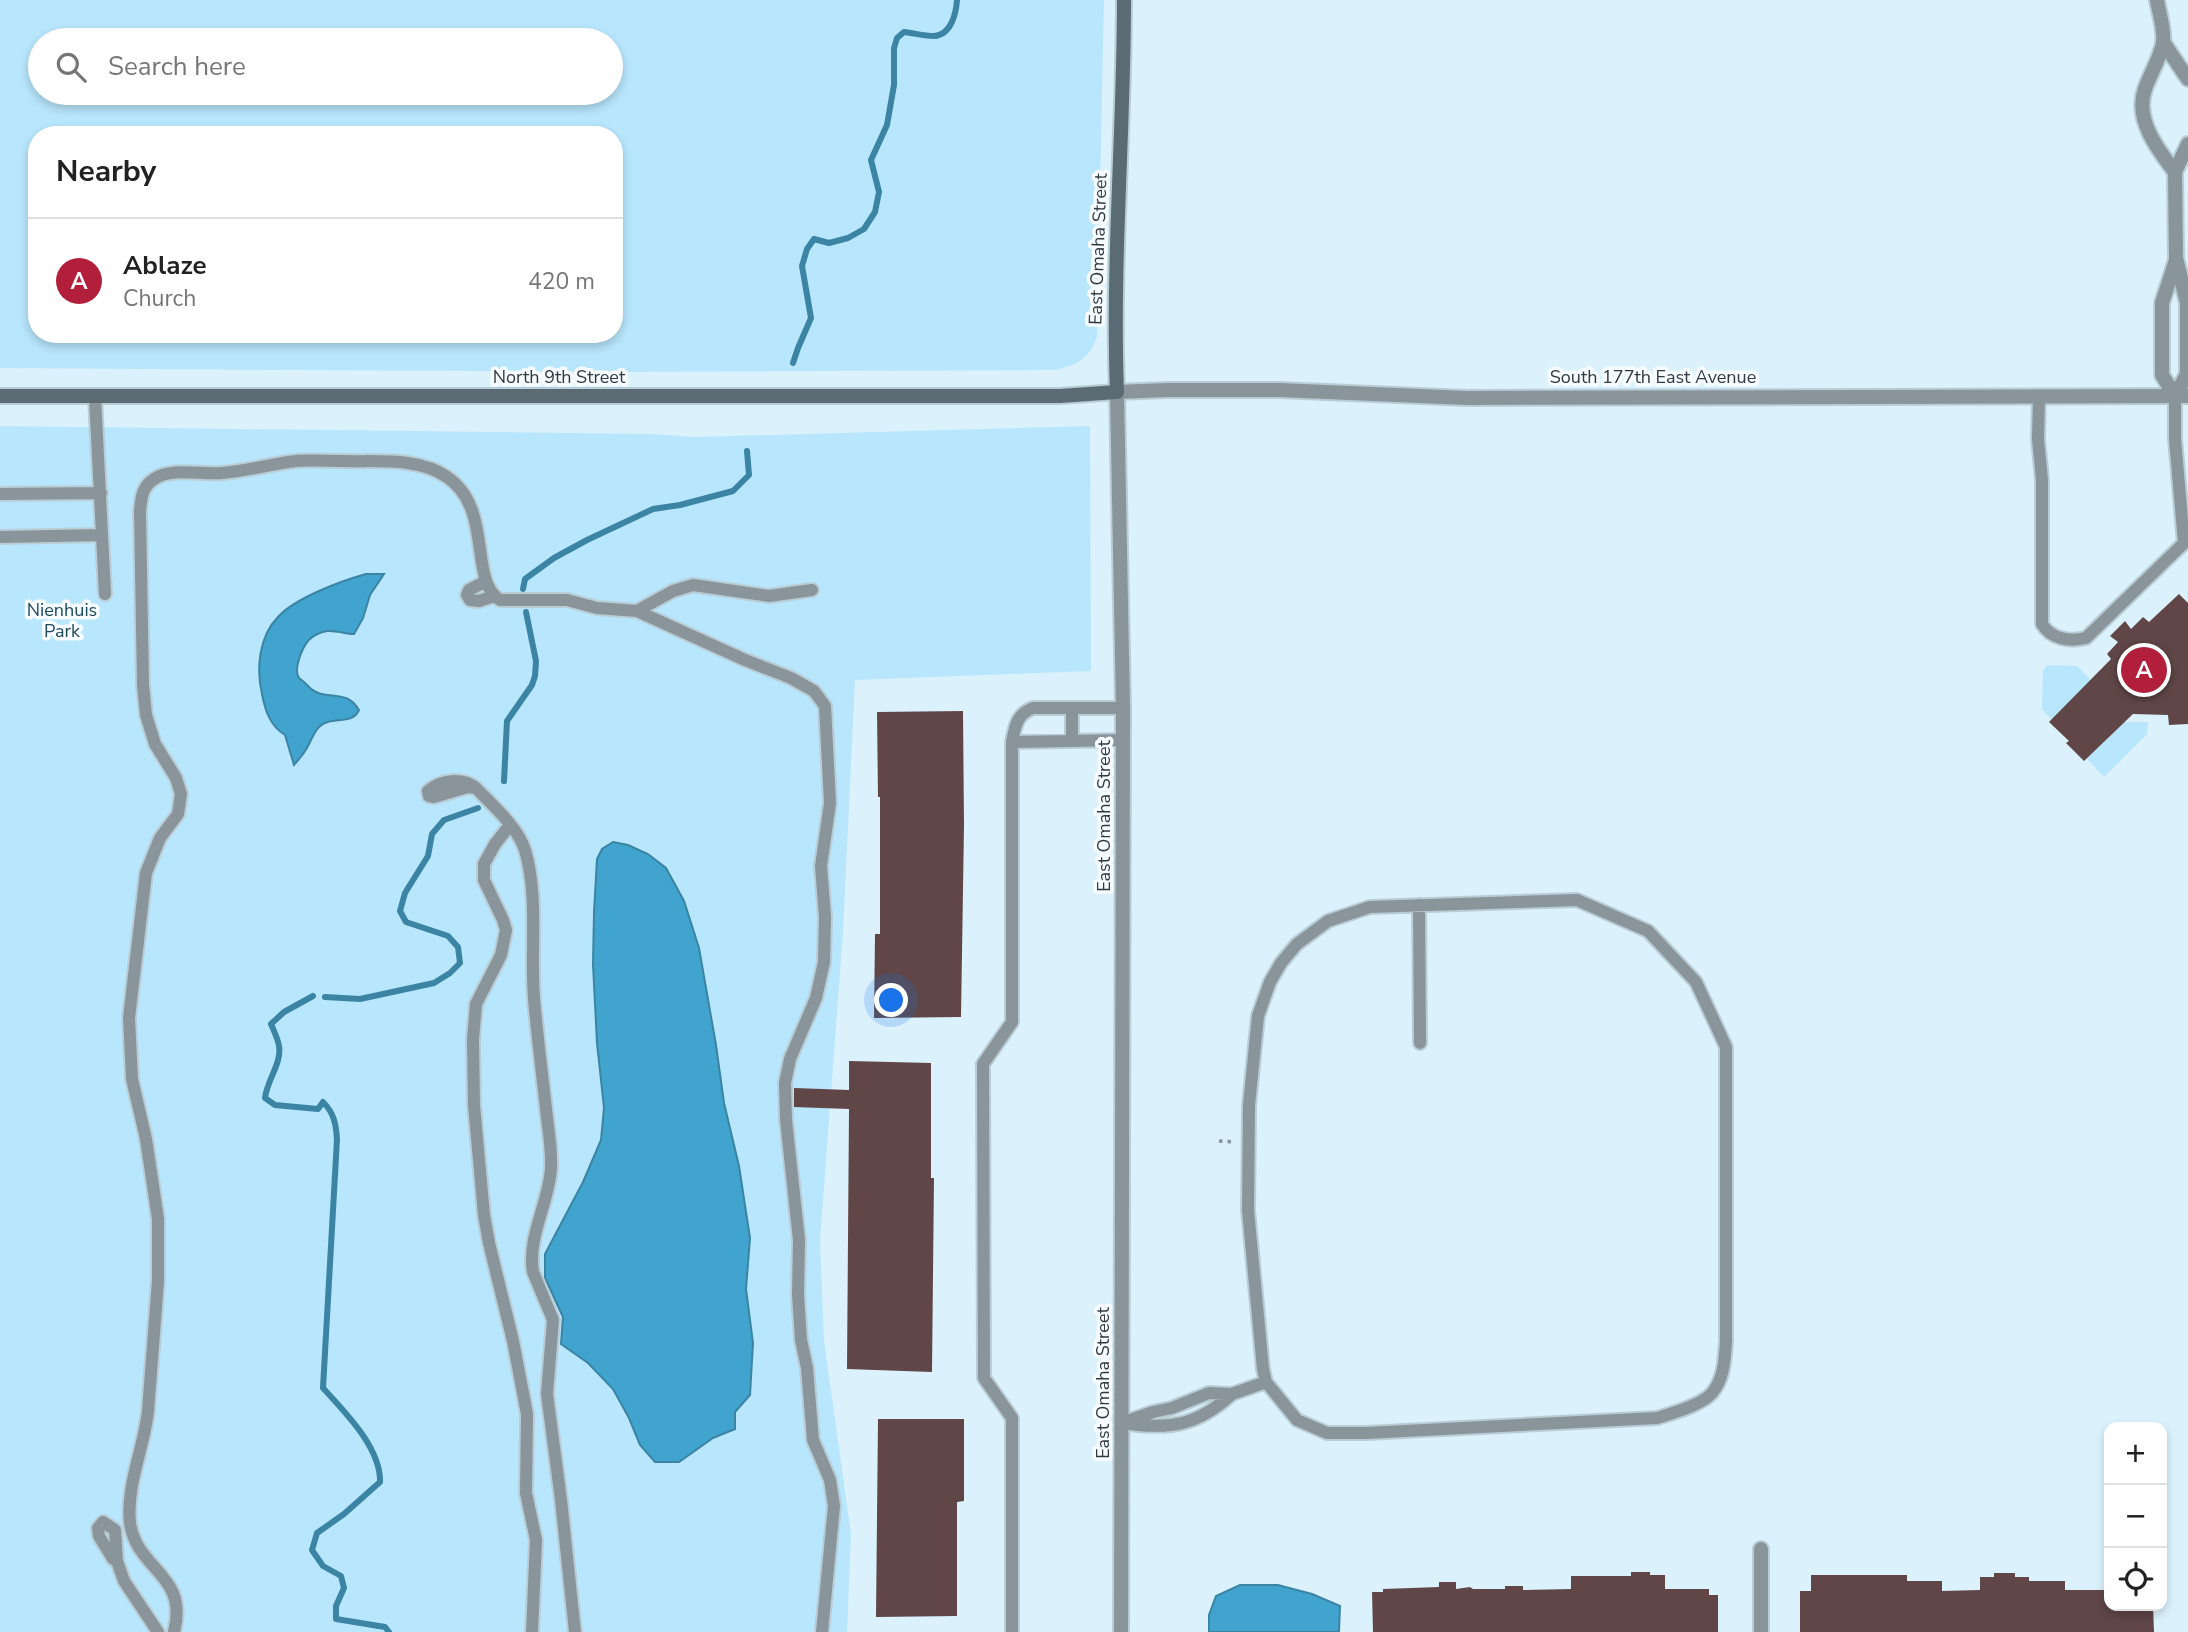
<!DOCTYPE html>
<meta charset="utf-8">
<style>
:root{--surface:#fff;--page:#f6f6f6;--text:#222;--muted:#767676;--line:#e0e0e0;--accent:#b21f3b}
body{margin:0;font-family:"Nunito Sans",sans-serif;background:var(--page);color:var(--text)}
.controls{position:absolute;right:21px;bottom:21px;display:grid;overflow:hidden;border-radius:14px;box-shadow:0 4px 10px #0003}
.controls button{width:63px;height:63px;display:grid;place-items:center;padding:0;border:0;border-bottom:2px solid var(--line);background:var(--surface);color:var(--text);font:35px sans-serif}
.you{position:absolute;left:892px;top:1001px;width:24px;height:24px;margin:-18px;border:5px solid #fff;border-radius:50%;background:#1a73e8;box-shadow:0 0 0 10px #1a73e833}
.badge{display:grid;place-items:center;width:46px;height:46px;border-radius:50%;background:var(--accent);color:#fff;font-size:23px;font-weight:700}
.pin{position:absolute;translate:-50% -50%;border:4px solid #fff;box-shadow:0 2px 7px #0006}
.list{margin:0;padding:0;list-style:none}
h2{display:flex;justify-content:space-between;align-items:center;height:91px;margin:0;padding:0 28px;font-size:30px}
h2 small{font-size:23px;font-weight:400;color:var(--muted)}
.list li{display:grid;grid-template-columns:46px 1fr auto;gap:21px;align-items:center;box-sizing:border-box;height:126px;padding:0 28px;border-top:2px solid var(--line)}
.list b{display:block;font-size:26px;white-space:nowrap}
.list p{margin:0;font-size:23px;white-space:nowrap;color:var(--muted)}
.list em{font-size:23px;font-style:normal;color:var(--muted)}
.icon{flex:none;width:38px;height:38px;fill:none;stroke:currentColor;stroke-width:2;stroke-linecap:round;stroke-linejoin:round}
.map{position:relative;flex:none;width:2188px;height:1632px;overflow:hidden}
.search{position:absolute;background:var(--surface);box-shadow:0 4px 10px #0003;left:28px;top:28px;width:595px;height:77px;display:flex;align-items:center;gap:18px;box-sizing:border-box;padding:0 24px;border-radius:38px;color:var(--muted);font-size:26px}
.panel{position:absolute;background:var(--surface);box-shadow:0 4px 10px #0003;left:28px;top:126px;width:595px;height:217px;border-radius:28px}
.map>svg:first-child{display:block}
.green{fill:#b8e6fc;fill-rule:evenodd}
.water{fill:#40a4ce;stroke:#3b84a3;stroke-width:2}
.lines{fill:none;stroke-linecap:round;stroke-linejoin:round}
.stream{stroke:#3b84a3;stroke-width:6}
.building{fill:#604647}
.service-casing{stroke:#b9cdd7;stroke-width:16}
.minor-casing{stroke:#b9cdd7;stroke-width:18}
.tertiary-casing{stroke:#b9cdd7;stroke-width:18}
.secondary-casing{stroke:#b9cdd7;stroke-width:18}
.path{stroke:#83949c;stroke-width:3.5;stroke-dasharray:3.5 5;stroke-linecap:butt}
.service{stroke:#89959b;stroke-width:12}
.minor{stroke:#89959b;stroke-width:14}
.tertiary{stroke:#89959b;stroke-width:14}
.secondary{stroke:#5a6b73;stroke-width:14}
.labels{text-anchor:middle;stroke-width:7;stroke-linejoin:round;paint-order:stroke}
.street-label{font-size:18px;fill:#303b40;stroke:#f6fcff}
.park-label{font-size:18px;fill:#1e495b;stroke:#f6fcff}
</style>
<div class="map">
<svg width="2188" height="1632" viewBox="0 0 2188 1632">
<rect width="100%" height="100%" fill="#dbf2fd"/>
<path class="green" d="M0 0H1104L1097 337C1088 360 1077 365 1055 370L618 372 0 368ZM40 40H611V93H40ZM37 135H614V334H37Z
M0 426 652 434 696 437 1090 426 1091 671 855 680 843 932 820 1241 824 1341 851 1534 847 1632H0Z
M2047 665 2077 666 2091 680 2052 720 2042 709 2043 670Z
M2124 722H2148L2147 734 2104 777 2086 758Z"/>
<path class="water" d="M366 574H384L370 595 363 618 354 634C345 634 336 630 327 631 320 632 312 636 308 641 302 648 293 670 299 678 302 681 305 682 307 685 323 704 345 686 359 710 352 726 331 715 319 727 313 733 310 744 305 751 302 756 298 760 294 765L285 735C270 726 265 710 262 694 256 669 259 636 278 617 295 598 341 581 366 574Z
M613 842 628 845 648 854 666 868 684 901 699 948 716 1045 724 1103 739 1166 750 1238 746 1289 753 1343 750 1395 735 1412V1429L713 1438 679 1462H655L640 1445 629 1418 613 1389 588 1363 561 1344 563 1317 545 1278V1254L583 1182 601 1140 604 1108 597 1043 593 964 594 912 597 859 602 849Z
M1240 1585H1278L1312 1594 1340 1606 1339 1632H1209V1615L1216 1596Z"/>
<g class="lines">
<path class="stream" d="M793 363 798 348 811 318 802 266 807 249 814 239 829 243 848 238 864 229 875 212 879 192 871 160 887 125 894 85V48L897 38 904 32C914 33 924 36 934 36 951 35 956 14 957 0
M523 589 525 579 554 558 587 540 653 509 680 505 733 491 749 475 747 451
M504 781 507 721 532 685 535 676 536 661 526 612
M313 996 284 1012 271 1024C274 1031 278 1039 279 1046 282 1063 267 1080 265 1098L275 1105 318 1109 323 1102C334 1113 336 1124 337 1139L323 1388C345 1412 381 1448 380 1482L344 1514 317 1533 312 1550 323 1566 341 1576 344 1588 336 1606V1619L385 1627 389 1632
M325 997 360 999 434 983 450 973 460 963 458 947 448 936 406 922 400 911 405 893 428 856 432 834 444 820 478 808"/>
</g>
<path class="building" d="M2179 594 2188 603V724L2169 725 2168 715 2133 714 2084 761 2066 743 2069 741 2049 722 2111 659 2107 654 2118 642 2110 636 2125 621 2131 629 2143 617 2149 622Z
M963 711 964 825 961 1017 874 1018 875 934H880V797H878L877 712Z
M849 1061 931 1063V1178H934L932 1372 847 1369 849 1109 794 1107V1088L849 1090Z
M878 1419H964V1501L957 1502V1616L876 1617Z
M1631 1572H1650V1575H1665V1589H1709V1595H1718V1632H1373L1372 1592H1383V1589L1439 1587V1582H1456V1589L1470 1587 1473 1589H1505V1586H1523V1590L1571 1589V1576H1631Z
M1994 1573H2015V1577H2029V1581H2065V1590H2109V1606H2153L2154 1632H1800V1591H1811V1575H1907V1581H1942V1591L1980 1590V1577H1994Z"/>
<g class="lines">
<g class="service-casing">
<path id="service" d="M2039 397 2038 439 2042 480V624C2051 639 2069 642 2086 638L2184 543 2175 439V396
M0 494 101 493
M102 535 105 594
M0 537 102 535 95 397
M486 581 469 590 467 595 470 600 479 601 494 596
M637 611 673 591 693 585 769 596 812 590
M1072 708V740
M1012 742 1123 740
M476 788 468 787 434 797 429 796 428 791C441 780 462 777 476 788 493 806 517 826 525 850 539 898 530 950 534 998 537 1035 542 1072 546 1109 548 1129 552 1148 551 1168 549 1203 527 1237 533 1272L553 1320 547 1394 561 1500 575 1632
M510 825 495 844 484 864V880L503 920 506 930 501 955 476 1004 473 1039 474 1105 484 1215 489 1243 513 1341 527 1414 526 1493 536 1540 532 1632
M1577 900 1648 931 1696 982 1726 1047V1341C1725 1357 1724 1376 1715 1389 1707 1404 1673 1413 1657 1418L1366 1433H1327L1297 1420 1266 1382 1263 1369 1248 1210 1249 1105 1258 1016 1270 982 1281 963 1297 944 1328 921 1370 907Z
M1419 905 1420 1043
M1122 1423 1153 1412 1172 1408 1209 1393 1232 1394 1266 1382
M1123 1423C1169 1430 1197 1426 1232 1394
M113 1559 99 1536 98 1528 103 1522 115 1530 117 1561 124 1581 158 1632
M174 1632C189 1574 137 1571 130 1523 126 1485 144 1448 148 1411L158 1281V1219L146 1139 132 1079 129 1018 146 873 160 838 178 814 181 794 176 778 155 744 146 715 143 685 140 512C141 498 142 487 154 479 172 467 201 475 222 473 247 471 271 464 296 461 312 460 328 461 344 461 377 462 419 457 447 477 494 509 468 580 500 600H567L597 608 637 611 745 660 791 678 814 691 825 706 830 803 821 866 825 917 824 962 816 998 790 1059 785 1083 786 1120 799 1240 798 1295 801 1340 807 1368 813 1440 830 1480 834 1506 822 1632
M1012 1632V1418L984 1378 983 1064 1012 1022V742C1015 726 1017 714 1033 708H1123"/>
</g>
<g class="minor-casing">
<path id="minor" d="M2157 0C2159 13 2165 30 2163 43 2160 59 2150 74 2145 89 2134 119 2158 150 2175 172
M2163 42 2188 79
M2175 396 2187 374V303L2176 258 2175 172 2188 144
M2175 396 2162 375V303L2176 260
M1761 1549V1632"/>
</g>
<g class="tertiary-casing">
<path id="tertiary" d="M1121 1632 1123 708 1117 392 1167 390H1279L1467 398 2188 396"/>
</g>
<g class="secondary-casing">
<path id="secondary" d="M0 396H1060L1117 392C1112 261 1124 131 1124 0"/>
</g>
<path class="path" d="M1219 1141 1235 1142"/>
<use href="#service" class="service"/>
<use href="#minor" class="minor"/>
<use href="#tertiary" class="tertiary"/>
<use href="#secondary" class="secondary"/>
</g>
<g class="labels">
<g class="street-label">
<text transform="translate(1098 249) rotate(-88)" y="6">East Omaha Street</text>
<text x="559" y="383">North 9th Street</text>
<text x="1653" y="383">South 177th East Avenue</text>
<text transform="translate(1104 816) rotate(-90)" y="6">East Omaha Street</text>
<text transform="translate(1103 1383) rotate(-90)" y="6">East Omaha Street</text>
</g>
<g class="park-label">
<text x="62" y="616">Nienhuis<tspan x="62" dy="21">Park</tspan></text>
</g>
</g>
</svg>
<div class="controls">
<button>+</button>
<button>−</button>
<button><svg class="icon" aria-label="locate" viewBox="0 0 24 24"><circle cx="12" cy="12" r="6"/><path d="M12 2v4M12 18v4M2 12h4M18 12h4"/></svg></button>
</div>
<div class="you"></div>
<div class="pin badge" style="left:2144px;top:670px">A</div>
<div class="search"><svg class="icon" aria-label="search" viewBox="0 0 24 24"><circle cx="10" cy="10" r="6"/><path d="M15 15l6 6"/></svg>Search here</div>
<section class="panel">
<h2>Nearby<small></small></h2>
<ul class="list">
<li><span class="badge">A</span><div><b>Ablaze</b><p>Church</p></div><em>420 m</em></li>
</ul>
</section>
</div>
